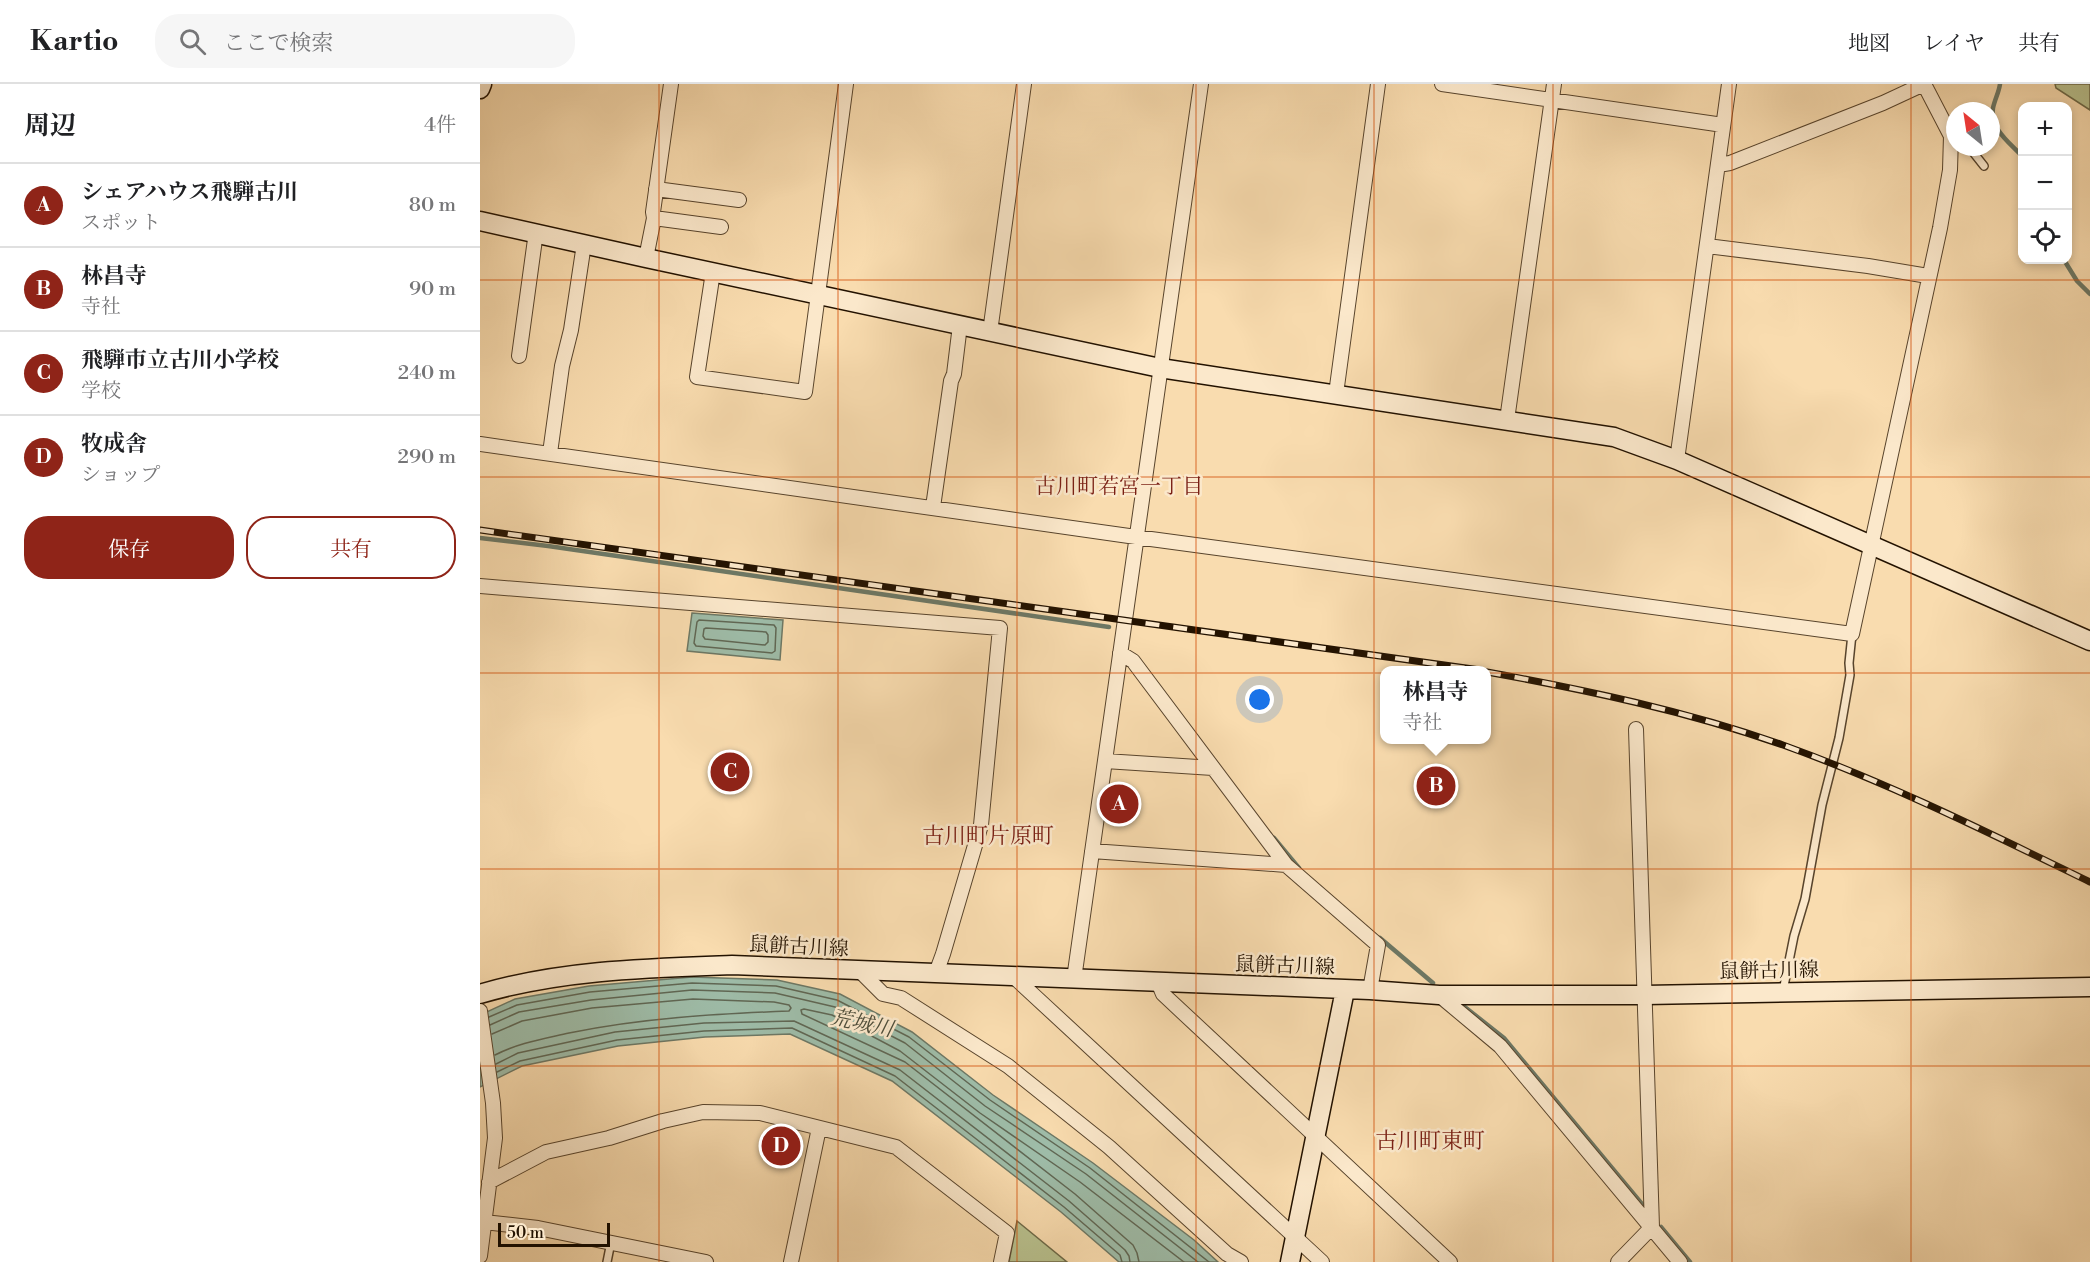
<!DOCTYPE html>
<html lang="ja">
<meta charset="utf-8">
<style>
:root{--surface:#fff;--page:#f6f6f6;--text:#202124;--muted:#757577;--line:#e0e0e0;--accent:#8f2418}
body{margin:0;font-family:"Libre Bodoni","Noto Serif JP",serif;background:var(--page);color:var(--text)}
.controls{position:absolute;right:18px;top:18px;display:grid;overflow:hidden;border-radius:12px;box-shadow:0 3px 9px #0003}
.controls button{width:54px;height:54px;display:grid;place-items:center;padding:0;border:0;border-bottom:2px solid var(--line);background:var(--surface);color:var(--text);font:30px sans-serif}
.compass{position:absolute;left:1466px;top:18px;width:54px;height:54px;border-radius:50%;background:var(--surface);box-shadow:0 3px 9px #0003;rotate:330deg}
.scale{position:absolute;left:18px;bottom:15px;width:112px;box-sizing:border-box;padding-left:6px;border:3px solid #231200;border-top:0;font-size:16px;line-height:21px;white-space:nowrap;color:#231200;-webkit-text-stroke:4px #fbe8cb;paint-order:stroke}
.you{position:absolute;left:780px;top:616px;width:21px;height:21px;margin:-15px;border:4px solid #fff;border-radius:50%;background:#1a73e8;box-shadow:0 0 0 9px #1a73e833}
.badge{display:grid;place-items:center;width:39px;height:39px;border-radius:50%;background:var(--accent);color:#fff;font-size:20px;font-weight:700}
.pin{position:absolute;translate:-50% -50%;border:3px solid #fff;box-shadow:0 2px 6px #0006}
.popup{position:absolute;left:900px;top:582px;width:111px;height:78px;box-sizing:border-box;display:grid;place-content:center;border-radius:12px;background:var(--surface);filter:drop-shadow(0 2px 4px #0005);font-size:20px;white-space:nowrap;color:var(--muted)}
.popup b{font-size:22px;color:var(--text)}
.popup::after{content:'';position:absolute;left:50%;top:100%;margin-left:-12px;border:12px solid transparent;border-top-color:var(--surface)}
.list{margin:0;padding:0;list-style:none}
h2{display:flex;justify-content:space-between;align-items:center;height:78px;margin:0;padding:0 24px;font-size:26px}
h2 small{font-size:20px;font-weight:400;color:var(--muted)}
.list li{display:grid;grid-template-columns:39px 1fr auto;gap:18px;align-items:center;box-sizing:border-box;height:84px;padding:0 24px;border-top:2px solid var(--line)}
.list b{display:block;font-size:22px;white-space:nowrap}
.list p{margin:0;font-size:20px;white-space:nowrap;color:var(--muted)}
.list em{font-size:20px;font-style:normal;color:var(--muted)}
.actions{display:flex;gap:12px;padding:18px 24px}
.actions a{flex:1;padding:14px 0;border:2px solid var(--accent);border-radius:24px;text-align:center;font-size:21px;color:var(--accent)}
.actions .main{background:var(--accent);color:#fff}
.icon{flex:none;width:33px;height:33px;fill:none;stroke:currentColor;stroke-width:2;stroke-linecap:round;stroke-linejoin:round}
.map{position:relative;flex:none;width:1610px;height:1178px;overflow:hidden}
header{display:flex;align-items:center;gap:36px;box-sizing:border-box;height:84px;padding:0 30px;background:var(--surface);border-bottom:2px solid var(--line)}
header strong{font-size:28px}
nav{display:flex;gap:33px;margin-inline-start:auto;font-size:21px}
.search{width:420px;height:54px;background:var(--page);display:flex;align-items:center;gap:15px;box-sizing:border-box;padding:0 21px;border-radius:24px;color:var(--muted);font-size:22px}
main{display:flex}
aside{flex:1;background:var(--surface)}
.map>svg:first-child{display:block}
.green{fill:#b9c28f;stroke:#6e6a48;stroke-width:1.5}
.water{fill:#9ebca8;stroke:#6d7865;stroke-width:1.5}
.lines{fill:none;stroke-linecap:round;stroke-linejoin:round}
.shore{stroke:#606754;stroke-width:1.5}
.stream{stroke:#6d7865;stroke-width:4.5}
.lane-casing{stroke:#58442c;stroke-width:10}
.street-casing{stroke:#58442c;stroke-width:16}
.secondary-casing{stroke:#231200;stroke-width:21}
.lane{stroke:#fbe8cb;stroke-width:7}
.street{stroke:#fbe8cb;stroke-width:14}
.secondary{stroke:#fbe8cb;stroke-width:18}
.rail-casing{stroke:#231200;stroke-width:7}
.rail{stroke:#fbe8cb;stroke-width:4.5;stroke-dasharray:14;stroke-linecap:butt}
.grid{fill:none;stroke:#d4520b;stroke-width:1.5;stroke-opacity:0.55}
.labels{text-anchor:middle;stroke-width:5;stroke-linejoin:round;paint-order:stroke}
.street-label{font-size:20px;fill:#231200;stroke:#fbe8cb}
.neighbourhood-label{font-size:21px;fill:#7a1f14;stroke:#fbe8cb}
.water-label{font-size:21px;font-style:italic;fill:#4e4e3b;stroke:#fbe8cb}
.quarter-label{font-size:22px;fill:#7a1f14;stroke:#fbe8cb}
</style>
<header>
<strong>Kartio</strong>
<div class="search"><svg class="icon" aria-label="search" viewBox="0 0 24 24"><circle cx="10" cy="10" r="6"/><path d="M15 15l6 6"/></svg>ここで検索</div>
<nav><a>地図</a><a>レイヤ</a><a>共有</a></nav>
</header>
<main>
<aside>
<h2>周辺<small>4件</small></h2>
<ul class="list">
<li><span class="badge">A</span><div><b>シェアハウス飛騨古川</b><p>スポット</p></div><em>80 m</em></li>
<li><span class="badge">B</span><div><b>林昌寺</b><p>寺社</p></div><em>90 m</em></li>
<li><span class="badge">C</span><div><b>飛騨市立古川小学校</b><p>学校</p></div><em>240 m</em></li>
<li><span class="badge">D</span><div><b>牧成舎</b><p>ショップ</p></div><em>290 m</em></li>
</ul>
<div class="actions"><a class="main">保存</a><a>共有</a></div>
</aside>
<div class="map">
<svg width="1610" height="1178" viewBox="0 0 1610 1178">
<rect width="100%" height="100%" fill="#f9dcaf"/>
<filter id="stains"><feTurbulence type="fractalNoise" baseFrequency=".00333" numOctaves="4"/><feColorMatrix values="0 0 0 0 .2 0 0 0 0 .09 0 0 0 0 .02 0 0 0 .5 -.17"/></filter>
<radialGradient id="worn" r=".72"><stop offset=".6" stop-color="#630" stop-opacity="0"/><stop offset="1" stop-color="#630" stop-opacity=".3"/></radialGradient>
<path class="green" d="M1575 0H1610V26L1576 4Z
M537 1137 587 1178H529Z"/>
<path class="water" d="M212 529 303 536 300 576 207 567Z
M212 893 297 896 360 910 432 948 513 1011 613 1079 714 1156 738 1178H639L581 1128 412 997 310 950 225 953 138 962 42 982 0 1003V931L35 915 109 902Z"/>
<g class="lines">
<path class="shore" d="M219 536 294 541 296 544 295 567 292 569 216 562 214 559 217 538Z
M226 544 286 548 288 551V558L285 561 225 555 223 552 224 545Z
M9 933 37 921 110 908 212 899 296 902 357 916 429 953 510 1016 610 1084 729 1178
M10 941 39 928 111 916 212 906 295 909 355 923 425 959 505 1022 606 1090 718 1178
M12 950 42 937 112 924 213 915 294 918 309 921 311 924 309 927C235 930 162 934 89 949 63 955 38 959 15 971
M16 980 38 969 135 948 224 939 314 937 420 986 589 1117 645 1166 649 1172 650 1178
M17 988 40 977 137 956 224 947 312 944 415 992 584 1123 640 1171 642 1178
M659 1178 657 1169 653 1161 595 1110 425 978 322 930 321 926 324 925 352 931 420 967 500 1029 600 1098 704 1178"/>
<path class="stream" d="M1520 0C1519 8 1515 15 1513 24 1510 45 1529 58 1542 72
M1584 176 1597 197 1610 210
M0 454 68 462 629 543
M794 754 819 784
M900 854 953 899
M981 920 1024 954 1162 1120
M1181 1143 1210 1178"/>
<g class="lane-casing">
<path id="lane" d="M1489 63 1504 82
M1303 907 1314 852 1325 815 1342 721 1359 654 1370 591 1369 579 1372 550
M127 1178 131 1158"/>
</g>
<g class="street-casing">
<path id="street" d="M962 0 1243 41
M1238 81 1250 79 1403 19 1444 0
M176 105 259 116
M174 134 241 143
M1227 162 1388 182 1448 192
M166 174 174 134 173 128 191 0
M233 188 217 293 325 308 366 0
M510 248 544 0
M39 272 56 148
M856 310 898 0
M1027 336 1074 0
M0 360 656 453 1372 550 1460 144 1470 86 1471 52 1444 0
M70 369 82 282 91 246 104 160
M1197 376 1249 0
M453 423 471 297 474 290 480 241
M0 502 520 544 501 741 463 870 456 889
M640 569 653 577 806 781 898 861 890 906
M625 677 733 684
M612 767 806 781
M380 887 403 910 421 914 528 982 629 1063 747 1170 761 1178
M534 893 842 1178
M594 895 721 0
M678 898 683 910 970 1178
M959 911 1020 962 1200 1178
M0 927 13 1019 15 1054 0 1172
M9 1098 66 1068 129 1054 183 1037 223 1028 280 1029 416 1063 527 1149 521 1178
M4 1138 58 1144 226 1178
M311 1178 339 1044
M1138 1178 1172 1143 1156 645"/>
</g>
<g class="secondary-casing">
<path id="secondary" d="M0 5 2 0
M0 137 166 174 680 284 1134 353 1197 376 1610 557
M0 910C80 886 169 884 252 881L890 906 959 911H1165L1610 903
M810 1178 865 906"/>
</g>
<use href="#lane" class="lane"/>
<use href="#street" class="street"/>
<use href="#secondary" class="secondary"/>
<g class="rail-casing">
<path id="rail" d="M0 446 1000 586
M1007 588C1107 606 1206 627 1303 661 1409 699 1509 749 1610 798"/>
</g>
<use href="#rail" class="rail"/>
</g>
<path class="grid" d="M179 0V1178M358 0V1178M537 0V1178M716 0V1178M894 0V1178M1073 0V1178M1252 0V1178M1431 0V1178M0 196H1610M0 393H1610M0 589H1610M0 785H1610M0 982H1610"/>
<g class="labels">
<g class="street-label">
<text transform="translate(319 862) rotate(3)" y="7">鼠餅古川線</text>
<text transform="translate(805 881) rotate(2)" y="7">鼠餅古川線</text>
<text transform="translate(1289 886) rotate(-1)" y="7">鼠餅古川線</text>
</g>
<g class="neighbourhood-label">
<text x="639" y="409">古川町若宮一丁目</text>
</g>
<g class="water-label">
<text transform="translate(382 939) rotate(12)" y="7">荒城川</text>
</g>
<g class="quarter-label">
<text x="508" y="759">古川町片原町</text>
<text x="950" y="1064">古川町東町</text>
</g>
</g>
<rect width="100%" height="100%" filter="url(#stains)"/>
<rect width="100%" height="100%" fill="url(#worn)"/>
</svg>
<div class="controls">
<button>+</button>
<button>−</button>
<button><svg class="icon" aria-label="locate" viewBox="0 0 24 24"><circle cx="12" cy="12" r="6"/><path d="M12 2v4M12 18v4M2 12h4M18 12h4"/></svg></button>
</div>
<svg class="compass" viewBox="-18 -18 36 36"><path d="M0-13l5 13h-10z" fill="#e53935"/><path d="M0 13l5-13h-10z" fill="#757577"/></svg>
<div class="scale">50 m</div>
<div class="you"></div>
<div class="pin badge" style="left:639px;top:720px">A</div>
<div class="pin badge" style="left:956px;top:702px">B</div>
<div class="popup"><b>林昌寺</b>寺社</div>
<div class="pin badge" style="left:250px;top:688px">C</div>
<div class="pin badge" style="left:301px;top:1062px">D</div>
</div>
</main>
